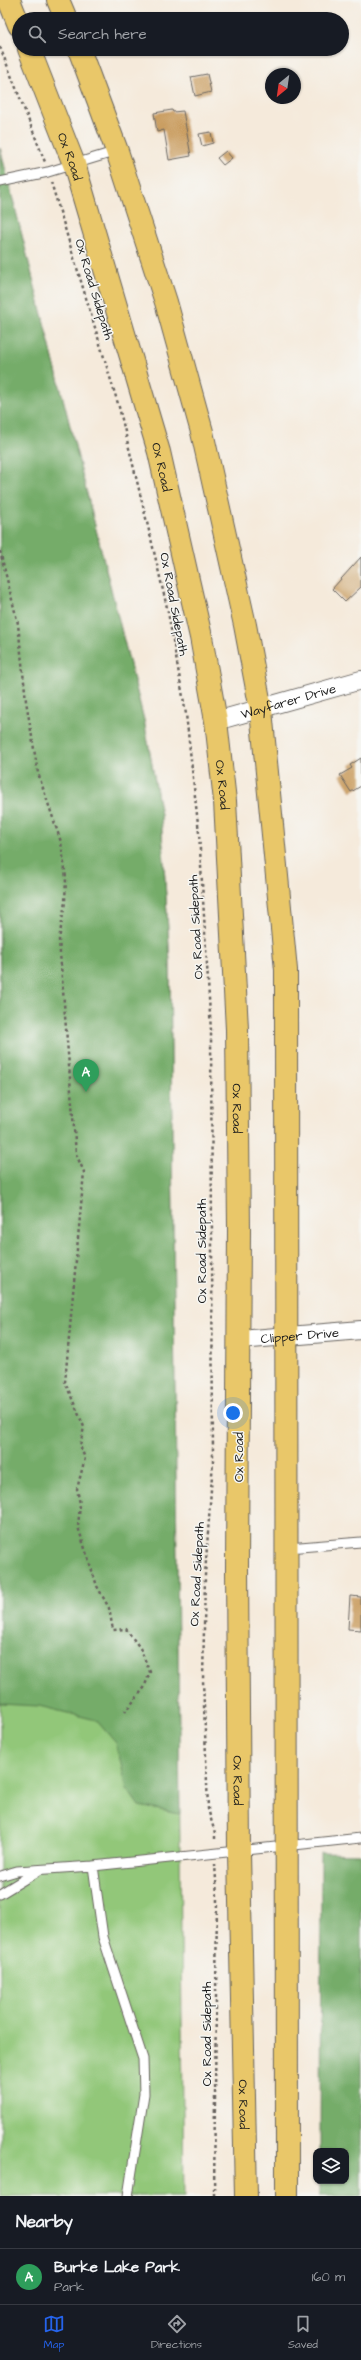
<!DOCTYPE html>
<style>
:root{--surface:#171b24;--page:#20242c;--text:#f1f3f6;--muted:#9ea1a6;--line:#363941;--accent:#2563eb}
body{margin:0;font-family:"Architects Daughter",sans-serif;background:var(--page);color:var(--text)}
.controls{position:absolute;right:12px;bottom:12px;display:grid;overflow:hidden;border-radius:8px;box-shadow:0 1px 3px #0004}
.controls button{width:36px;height:36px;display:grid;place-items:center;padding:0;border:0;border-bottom:1px solid var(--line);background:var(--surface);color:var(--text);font:20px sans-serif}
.compass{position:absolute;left:265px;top:68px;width:36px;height:36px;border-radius:50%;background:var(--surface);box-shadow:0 1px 3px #0004;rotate:209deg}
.you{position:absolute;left:233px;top:1413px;width:14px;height:14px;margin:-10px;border:3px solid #fff;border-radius:50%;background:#1a73e8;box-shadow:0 0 0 6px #1a73e833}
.badge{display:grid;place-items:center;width:26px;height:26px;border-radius:50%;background:var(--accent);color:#fff;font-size:13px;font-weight:700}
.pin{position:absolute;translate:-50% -33px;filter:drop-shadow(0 1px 2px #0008)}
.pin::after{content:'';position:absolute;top:21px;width:14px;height:12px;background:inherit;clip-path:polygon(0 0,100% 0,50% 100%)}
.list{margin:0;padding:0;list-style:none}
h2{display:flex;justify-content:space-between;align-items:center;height:52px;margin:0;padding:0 16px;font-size:17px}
h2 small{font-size:13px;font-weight:400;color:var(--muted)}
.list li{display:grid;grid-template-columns:26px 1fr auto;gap:12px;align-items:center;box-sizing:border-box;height:56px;padding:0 16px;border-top:1px solid var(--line)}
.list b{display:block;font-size:15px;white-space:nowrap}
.list p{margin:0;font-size:13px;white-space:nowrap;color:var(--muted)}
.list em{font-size:13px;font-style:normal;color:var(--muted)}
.icon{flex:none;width:22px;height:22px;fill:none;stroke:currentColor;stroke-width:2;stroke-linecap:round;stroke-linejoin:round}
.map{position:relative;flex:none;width:361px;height:2196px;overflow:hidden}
.search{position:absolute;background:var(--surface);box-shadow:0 1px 3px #0004;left:12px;right:12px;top:12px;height:44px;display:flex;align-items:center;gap:10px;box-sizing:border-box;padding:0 14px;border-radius:22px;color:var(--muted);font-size:15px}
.sheet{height:108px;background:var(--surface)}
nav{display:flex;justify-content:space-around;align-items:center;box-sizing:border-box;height:56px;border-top:1px solid var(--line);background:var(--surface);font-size:11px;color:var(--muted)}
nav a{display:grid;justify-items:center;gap:2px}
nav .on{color:var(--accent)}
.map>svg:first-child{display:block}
.green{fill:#92c779;stroke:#57724a}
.forest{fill:#75ac69;stroke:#486442}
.building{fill:#c99c5e}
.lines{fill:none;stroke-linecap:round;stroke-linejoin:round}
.service-casing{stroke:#68645f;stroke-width:11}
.minor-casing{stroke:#68645f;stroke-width:20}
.trunk-casing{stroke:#68645f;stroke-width:24}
.path{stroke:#68645f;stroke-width:2.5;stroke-dasharray:3 3;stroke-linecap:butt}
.service{stroke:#fff;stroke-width:9}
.minor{stroke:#fff;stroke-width:18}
.trunk{stroke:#e9c769;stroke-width:22}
.labels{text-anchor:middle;stroke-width:3;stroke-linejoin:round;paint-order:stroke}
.street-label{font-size:13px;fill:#1c1c1c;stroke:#f6f6f2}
</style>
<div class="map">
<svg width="361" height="2196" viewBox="0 0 361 2196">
<rect width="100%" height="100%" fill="#f6f6f2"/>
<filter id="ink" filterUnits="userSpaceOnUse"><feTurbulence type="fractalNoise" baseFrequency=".025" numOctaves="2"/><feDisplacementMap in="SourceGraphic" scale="8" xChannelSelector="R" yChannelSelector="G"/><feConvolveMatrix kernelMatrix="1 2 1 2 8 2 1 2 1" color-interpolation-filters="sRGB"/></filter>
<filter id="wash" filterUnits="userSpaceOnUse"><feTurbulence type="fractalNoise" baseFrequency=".012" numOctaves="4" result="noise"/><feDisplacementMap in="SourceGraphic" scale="16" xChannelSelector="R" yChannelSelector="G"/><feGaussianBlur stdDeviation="0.9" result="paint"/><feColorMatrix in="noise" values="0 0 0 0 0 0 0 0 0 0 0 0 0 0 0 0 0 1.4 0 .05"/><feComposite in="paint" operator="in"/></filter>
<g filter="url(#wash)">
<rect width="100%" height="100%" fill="#f5eadb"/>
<path class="green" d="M0 148 144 720 161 815 170 963 184 2196H0Z"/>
<path class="forest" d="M0 148 144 720 161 815 170 963 180 1814 139 1806 127 1789 116 1743 96 1720 39 1706 0 1704Z
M321 1853 361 1854V2196H320V2181H346V2151H320Z"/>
<g id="blocks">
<path class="building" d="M207 74 211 92 195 96 191 77Z
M172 110 173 112 183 111 191 156 169 160 164 130 157 132 154 113Z
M211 132 213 143 202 146 199 134Z
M226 151 232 158 223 165 217 158Z
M361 557V587L345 602 332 589Z
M361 758V786L351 792 340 775 352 768 350 765Z
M350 1596 361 1597V1630L348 1629Z"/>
</g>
</g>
<g filter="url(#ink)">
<use href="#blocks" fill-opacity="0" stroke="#68645f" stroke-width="1"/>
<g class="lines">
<g class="service-casing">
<path id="service" d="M0 182 48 172 117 151
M288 1548 361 1542
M93 1866 103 1937 143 2059 144 2094 128 2196
M0 1876 17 1871 93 1866 361 1838
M0 1894 38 1871"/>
</g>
<g class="minor-casing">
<g id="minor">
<path id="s1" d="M216 721 361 680"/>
<path id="s2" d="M239 1340 361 1330"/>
</g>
</g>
<g class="trunk-casing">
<g id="trunk">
<path d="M9 0 19 25"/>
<path d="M58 0 66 19"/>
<path id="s3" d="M29 49 74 164 159 452 201 637 216 721 225 801 237 1029 239 1229 237 1567 239 1852 246 2196"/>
<path d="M79 49 117 151 166 302 202 432 245 625 261 710 286 970 287 2196"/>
</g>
</g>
<path class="path" d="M0 47 45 162
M51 182 119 407 152 543 168 612 186 714 199 833 211 1031 213 1461 205 1575 203 1680 208 1809 215 1833V1841
M0 551 18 624 26 701 38 773 61 842 66 878 65 902 59 940 76 1154 84 1172 65 1382 84 1427 80 1446 85 1458 77 1489 80 1504 78 1527 97 1586 109 1608 113 1630 126 1629 140 1648 150 1672 144 1688 125 1712
M214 2196 217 1897 215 1864"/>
<use href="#service" class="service"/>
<use href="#minor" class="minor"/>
<use href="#trunk" class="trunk"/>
</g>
</g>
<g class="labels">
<g class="street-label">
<text dy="5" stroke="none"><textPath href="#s3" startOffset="115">Ox Road</textPath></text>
<text transform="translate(95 289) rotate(73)" y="5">Ox Road Sidepath</text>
<text dy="5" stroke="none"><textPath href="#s3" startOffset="439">Ox Road</textPath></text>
<text transform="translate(175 604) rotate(79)" y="5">Ox Road Sidepath</text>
<text dy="5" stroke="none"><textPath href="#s1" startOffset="75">Wayfarer Drive</textPath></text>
<text dy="5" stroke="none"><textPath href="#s3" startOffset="763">Ox Road</textPath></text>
<text transform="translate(195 927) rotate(-93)" y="5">Ox Road Sidepath</text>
<text dy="5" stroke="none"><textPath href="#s3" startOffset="1087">Ox Road</textPath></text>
<text transform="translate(201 1251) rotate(-90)" y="5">Ox Road Sidepath</text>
<text dy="5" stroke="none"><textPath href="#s2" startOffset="61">Clipper Drive</textPath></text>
<text transform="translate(238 1457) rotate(-90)" y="5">Ox Road</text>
<text transform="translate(196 1574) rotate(-87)" y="5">Ox Road Sidepath</text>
<text dy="5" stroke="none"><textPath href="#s3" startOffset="1759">Ox Road</textPath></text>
<text transform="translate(206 2034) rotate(-90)" y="5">Ox Road Sidepath</text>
<text dy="5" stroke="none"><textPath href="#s3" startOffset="2083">Ox Road</textPath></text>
</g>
</g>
</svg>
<div class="controls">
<button><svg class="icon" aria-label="layers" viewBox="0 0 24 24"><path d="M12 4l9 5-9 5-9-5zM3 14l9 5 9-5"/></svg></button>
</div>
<svg class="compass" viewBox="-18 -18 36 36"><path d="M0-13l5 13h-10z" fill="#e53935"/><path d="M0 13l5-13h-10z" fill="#9ea1a6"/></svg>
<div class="you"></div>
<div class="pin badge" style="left:86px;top:1092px;background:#2e9e5b">A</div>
<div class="search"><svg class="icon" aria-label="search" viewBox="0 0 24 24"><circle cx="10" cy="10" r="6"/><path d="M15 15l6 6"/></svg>Search here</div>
</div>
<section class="sheet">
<h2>Nearby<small></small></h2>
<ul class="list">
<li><span class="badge" style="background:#2e9e5b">A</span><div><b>Burke Lake Park</b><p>Park</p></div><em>160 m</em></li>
</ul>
</section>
<nav>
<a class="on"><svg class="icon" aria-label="map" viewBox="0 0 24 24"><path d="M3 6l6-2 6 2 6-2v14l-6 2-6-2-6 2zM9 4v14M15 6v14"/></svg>Map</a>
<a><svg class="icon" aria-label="directions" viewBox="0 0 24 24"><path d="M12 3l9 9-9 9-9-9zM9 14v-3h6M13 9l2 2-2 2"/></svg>Directions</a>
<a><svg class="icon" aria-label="saved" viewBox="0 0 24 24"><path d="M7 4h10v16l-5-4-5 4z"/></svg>Saved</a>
</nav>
